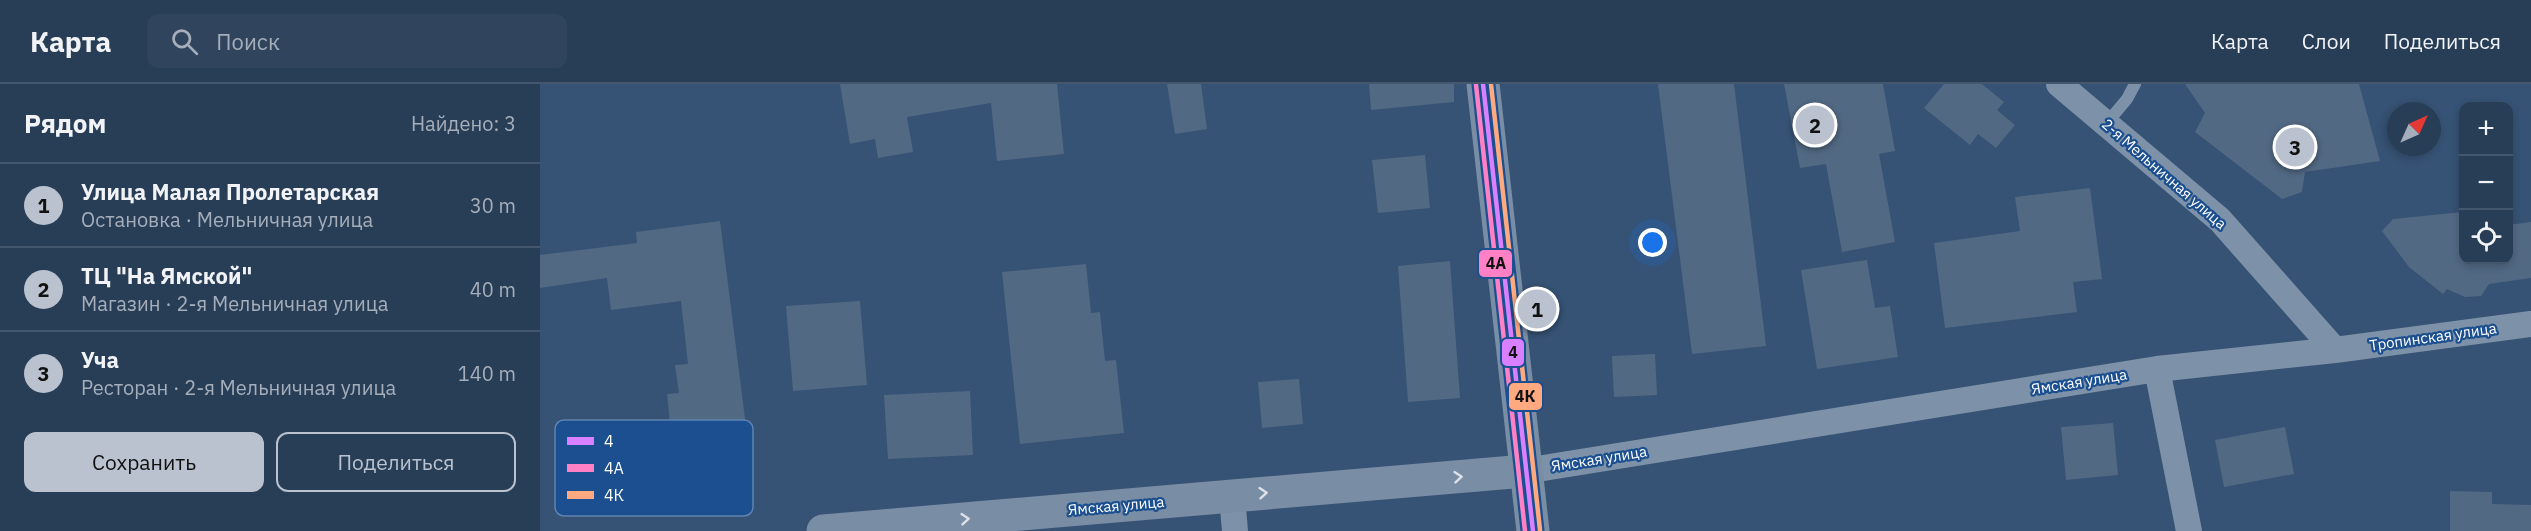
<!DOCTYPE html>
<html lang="ru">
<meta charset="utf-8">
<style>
:root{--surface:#283e57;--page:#30455d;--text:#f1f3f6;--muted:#a5aeba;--line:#44576d;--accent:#b9c2ce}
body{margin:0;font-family:"IBM Plex Sans",sans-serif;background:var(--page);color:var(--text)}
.controls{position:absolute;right:18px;top:18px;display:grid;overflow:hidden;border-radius:12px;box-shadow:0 3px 9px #0003}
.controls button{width:54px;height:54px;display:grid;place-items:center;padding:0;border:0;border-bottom:2px solid var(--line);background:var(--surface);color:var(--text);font:30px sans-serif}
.compass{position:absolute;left:1847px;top:18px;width:54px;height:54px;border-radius:50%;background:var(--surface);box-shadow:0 3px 9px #0003;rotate:45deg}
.you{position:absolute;left:1113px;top:159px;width:21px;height:21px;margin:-15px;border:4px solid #fff;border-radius:50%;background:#1a73e8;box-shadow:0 0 0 9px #1a73e833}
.badge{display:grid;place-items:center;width:39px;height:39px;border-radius:50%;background:var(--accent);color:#111;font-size:20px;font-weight:700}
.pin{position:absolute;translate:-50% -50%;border:3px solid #fff;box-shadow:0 2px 6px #0006}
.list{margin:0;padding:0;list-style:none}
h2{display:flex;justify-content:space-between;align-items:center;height:78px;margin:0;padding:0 24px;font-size:26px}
h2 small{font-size:20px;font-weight:400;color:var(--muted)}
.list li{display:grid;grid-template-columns:39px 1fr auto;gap:18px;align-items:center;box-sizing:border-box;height:84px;padding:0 24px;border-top:2px solid var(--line)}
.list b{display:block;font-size:22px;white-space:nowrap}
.list p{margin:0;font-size:20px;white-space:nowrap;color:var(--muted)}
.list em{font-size:20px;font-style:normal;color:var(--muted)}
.actions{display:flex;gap:12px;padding:18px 24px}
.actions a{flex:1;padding:14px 0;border:2px solid var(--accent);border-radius:12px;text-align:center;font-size:21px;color:var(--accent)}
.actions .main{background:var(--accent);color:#111}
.icon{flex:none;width:33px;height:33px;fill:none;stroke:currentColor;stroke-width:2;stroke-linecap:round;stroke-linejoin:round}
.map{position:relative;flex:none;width:1991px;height:447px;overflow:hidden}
header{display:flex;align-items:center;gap:36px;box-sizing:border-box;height:84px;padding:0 30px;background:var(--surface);border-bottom:2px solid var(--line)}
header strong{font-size:28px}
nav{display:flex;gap:33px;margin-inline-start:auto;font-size:21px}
.search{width:420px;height:54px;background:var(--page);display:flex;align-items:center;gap:15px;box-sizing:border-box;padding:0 21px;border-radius:12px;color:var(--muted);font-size:22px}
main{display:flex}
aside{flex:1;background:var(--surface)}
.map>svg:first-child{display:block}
.building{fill:#526984}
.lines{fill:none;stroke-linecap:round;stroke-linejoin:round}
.lane{stroke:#7d92a8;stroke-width:12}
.street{stroke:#7d92a8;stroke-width:26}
.secondary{stroke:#798da4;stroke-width:33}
.bus-1-casing{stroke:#1b4f8f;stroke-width:9}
.bus-2-casing{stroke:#1b4f8f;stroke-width:9}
.bus-3-casing{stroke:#1b4f8f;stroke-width:9}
.bus-1{stroke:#d880ff;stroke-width:4.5}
.bus-2{stroke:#ff80c5;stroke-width:4.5}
.bus-3{stroke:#ffa980;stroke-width:4.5}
.oneway{stroke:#dee2e8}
.labels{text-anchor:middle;stroke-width:4.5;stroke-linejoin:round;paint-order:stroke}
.street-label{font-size:15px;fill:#fff;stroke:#1b4f8f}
.key{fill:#1b4f8f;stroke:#5f84b1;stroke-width:1.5}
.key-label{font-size:16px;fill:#fff}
.line-badge{stroke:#1b4f8f;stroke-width:2}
.pale-badge-label{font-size:16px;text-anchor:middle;font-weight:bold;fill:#111}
</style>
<header>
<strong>Карта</strong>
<div class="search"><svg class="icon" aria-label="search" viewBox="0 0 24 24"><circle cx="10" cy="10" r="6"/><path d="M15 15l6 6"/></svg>Поиск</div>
<nav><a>Карта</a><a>Слои</a><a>Поделиться</a></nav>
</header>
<main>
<aside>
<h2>Рядом<small>Найдено: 3</small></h2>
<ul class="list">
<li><span class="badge">1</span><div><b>Улица Малая Пролетарская</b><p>Остановка · Мельничная улица</p></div><em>30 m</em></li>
<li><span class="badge">2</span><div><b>ТЦ &quot;На Ямской&quot;</b><p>Магазин · 2-я Мельничная улица</p></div><em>40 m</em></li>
<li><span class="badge">3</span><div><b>Уча</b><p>Ресторан · 2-я Мельничная улица</p></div><em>140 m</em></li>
</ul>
<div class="actions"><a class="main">Сохранить</a><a>Поделиться</a></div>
</aside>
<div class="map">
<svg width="1991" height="447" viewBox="0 0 1991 447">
<rect width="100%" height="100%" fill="#365274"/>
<path class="building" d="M300 0H517L524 70 457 77 451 19 367 33 373 68 338 74 335 55 310 60Z
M627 0H661L667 45 635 50Z
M829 0H914V18L831 26Z
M1118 0H1194L1226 262 1152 270Z
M1244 0H1343L1355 67 1339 70 1355 158 1302 168 1286 80 1260 84Z
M1404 0H1442L1464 18 1457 26 1475 41 1456 64 1438 50 1430 61 1384 24Z
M1645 0H1819L1840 77 1765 88 1762 108 1742 115 1655 48 1665 29Z
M885 71 890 124 838 129 832 76Z
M1550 104 1562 195 1533 198 1537 228 1405 244 1394 159 1480 147 1475 113Z
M1923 128V176H1968V141L1991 138V194L1949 200 1941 212 1925 213 1907 205 1903 210 1869 183 1842 147 1853 135Z
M180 137 210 374 114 385 116 402 86 404 82 362 122 359 120 340 130 339 127 310 139 309 135 281 148 280 141 217 71 226 67 194 0 204V171L97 159 96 148Z
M1327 176 1335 224 1350 222 1358 273 1277 285 1261 186Z
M910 177 920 314 868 318 858 182Z
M546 180 551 229 560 228 565 277 576 276 584 349 480 360 462 188Z
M320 217 327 301 253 307 246 222Z
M1115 270 1117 311 1074 313 1072 272Z
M759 295 763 340 722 344 718 298Z
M430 307 433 371 348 375 344 311Z
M1573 339 1578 391 1526 396 1521 343Z
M1745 343 1754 390 1684 403 1675 356Z
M1910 407 1952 408V420L1991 421V447H1910Z"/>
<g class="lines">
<path class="lane" d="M1566 40 1587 15 1595 0"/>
<path class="street" d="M1519 0 1680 136 1795 266
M1617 285 1649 447
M985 387 1617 285 1795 266 1991 240
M692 412 695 447"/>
<path class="secondary" d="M943 0 993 447
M283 447 985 387"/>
<g class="bus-1-casing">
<path id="bus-1" d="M943 0 993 447"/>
</g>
<g class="bus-2-casing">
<path id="bus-2" d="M936 1 985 447"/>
</g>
<g class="bus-3-casing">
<path id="bus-3" d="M951 0 1000 446"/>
</g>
<use href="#bus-1" class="bus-1"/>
<use href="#bus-2" class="bus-2"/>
<use href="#bus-3" class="bus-3"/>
</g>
<defs><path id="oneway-chevron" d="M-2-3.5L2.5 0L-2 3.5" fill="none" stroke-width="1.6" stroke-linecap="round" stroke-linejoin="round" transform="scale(1.5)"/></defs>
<g class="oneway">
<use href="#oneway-chevron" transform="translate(918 393) rotate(-5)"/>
<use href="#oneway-chevron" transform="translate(723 409) rotate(-5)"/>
<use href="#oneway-chevron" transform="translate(425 435) rotate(-5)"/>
</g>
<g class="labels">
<g class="street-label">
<text transform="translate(1624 90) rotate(41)" y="5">2-я Мельничная улица</text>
<text transform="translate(1893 253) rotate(-8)" y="5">Тропинская улица</text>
<text transform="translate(1539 298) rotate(-9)" y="5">Ямская улица</text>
<text transform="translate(1059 375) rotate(-9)" y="5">Ямская улица</text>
<text transform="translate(576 422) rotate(-5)" y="5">Ямская улица</text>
</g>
</g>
<rect x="15" y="336" width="198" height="96" rx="9" class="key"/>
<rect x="27" y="353" width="27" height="8" fill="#d880ff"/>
<rect x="27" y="380" width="27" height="8" fill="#ff80c5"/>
<rect x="27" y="407" width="27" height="8" fill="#ffa980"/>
<g class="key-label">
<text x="64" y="363">4</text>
<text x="64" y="390">4А</text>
<text x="64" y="417">4К</text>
</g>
<g class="line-badge">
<rect x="938" y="165" width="35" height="29" rx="6" fill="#ff80c5"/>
<rect x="961" y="254" width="24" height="29" rx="6" fill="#d880ff"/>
<rect x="968" y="298" width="35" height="29" rx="6" fill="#ffa980"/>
</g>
<g class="pale-badge-label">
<text x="956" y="185">4А</text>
<text x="973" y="274">4</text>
<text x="985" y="318">4К</text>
</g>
</svg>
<div class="controls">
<button>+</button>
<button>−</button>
<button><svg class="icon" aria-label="locate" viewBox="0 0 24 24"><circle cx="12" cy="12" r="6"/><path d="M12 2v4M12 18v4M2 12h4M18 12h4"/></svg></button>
</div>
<svg class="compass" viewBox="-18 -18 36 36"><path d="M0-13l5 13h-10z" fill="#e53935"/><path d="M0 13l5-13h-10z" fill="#a5aeba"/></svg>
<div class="you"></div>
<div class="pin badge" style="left:997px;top:225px">1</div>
<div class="pin badge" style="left:1275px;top:41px">2</div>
<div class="pin badge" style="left:1755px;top:63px">3</div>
</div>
</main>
